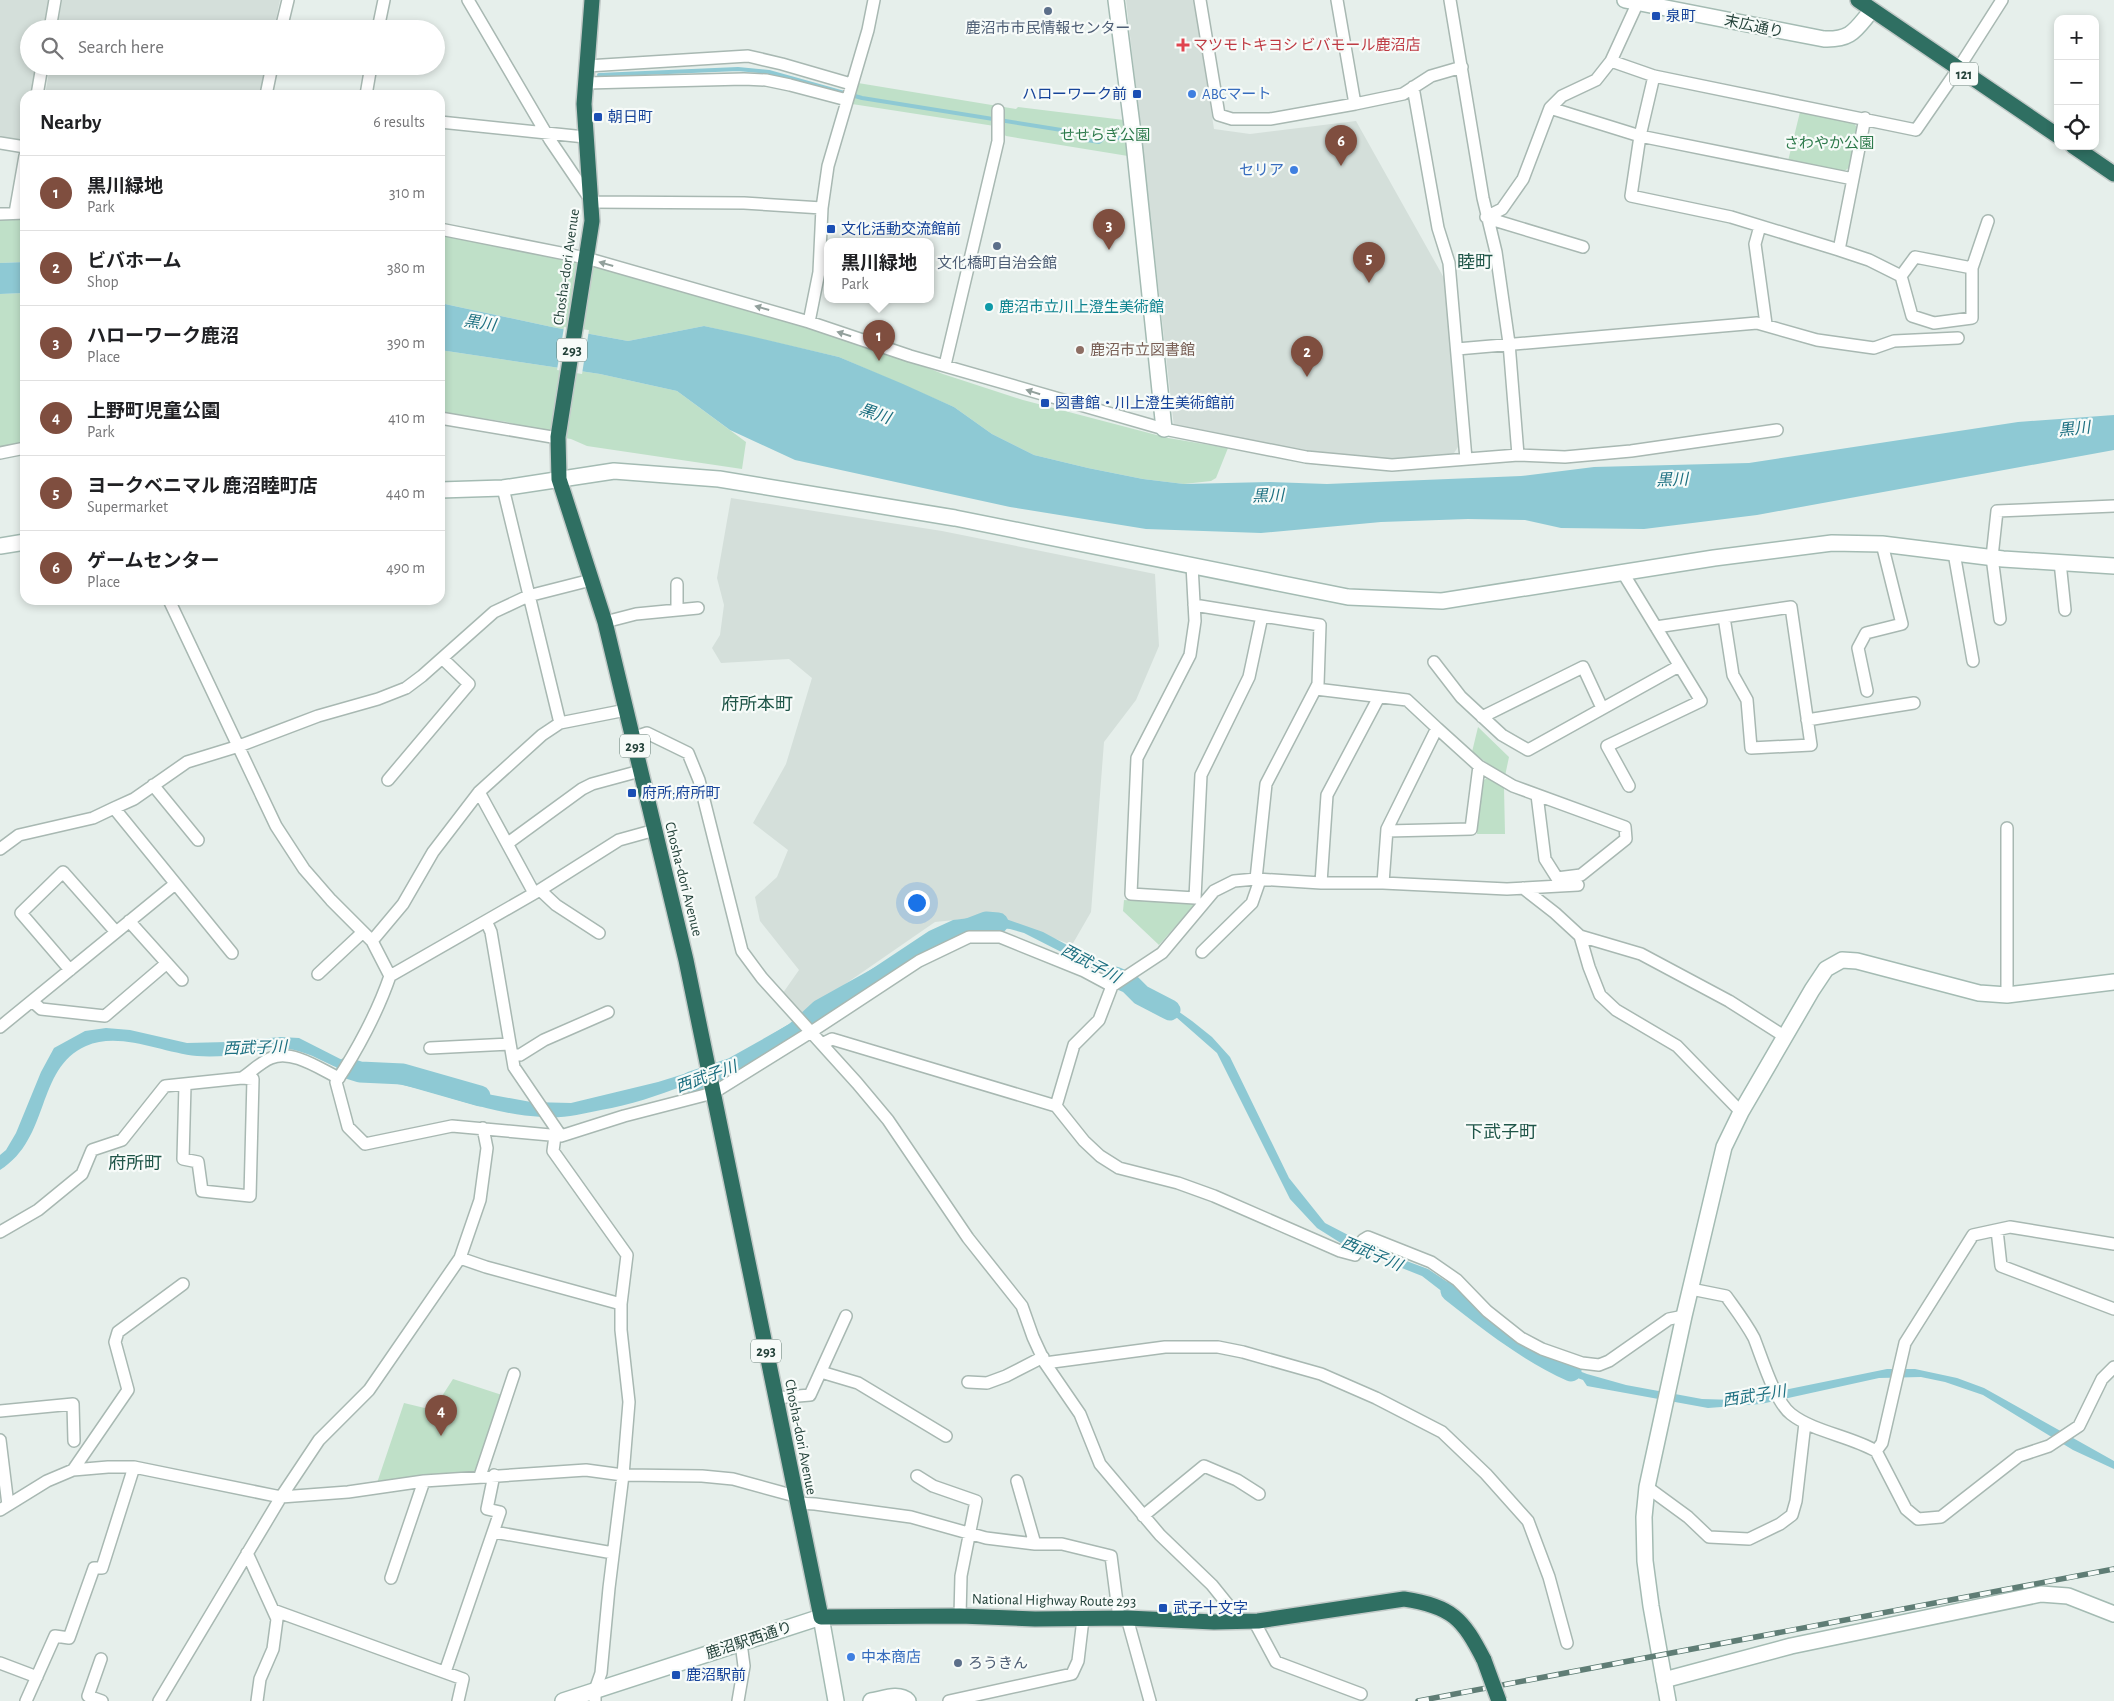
<!DOCTYPE html>
<meta charset="utf-8">
<style>
:root{--surface:#fff;--page:#f2f2f2;--text:#202124;--muted:#757577;--line:#e0e0e0;--accent:#7f4e3f}
body{margin:0;font-family:"Alegreya Sans","Noto Sans JP",sans-serif;background:var(--page);color:var(--text)}
.controls{position:absolute;right:15px;top:15px;display:grid;overflow:hidden;border-radius:10px;box-shadow:0 2px 8px #0003}
.controls button{width:45px;height:45px;display:grid;place-items:center;padding:0;border:0;border-bottom:1px solid var(--line);background:var(--surface);color:var(--text);font:25px sans-serif}
.you{position:absolute;left:916px;top:902px;width:18px;height:18px;margin:-12px;border:4px solid #fff;border-radius:50%;background:#1a73e8;box-shadow:0 0 0 8px #1a73e833}
.badge{display:grid;place-items:center;width:32px;height:32px;border-radius:50%;background:var(--accent);color:#fff;font-size:16px;font-weight:700}
.pin{position:absolute;translate:-50% -41px;filter:drop-shadow(0 1px 2px #0008)}
.pin::after{content:'';position:absolute;top:26px;width:18px;height:15px;background:inherit;clip-path:polygon(0 0,100% 0,50% 100%)}
.popup{position:absolute;left:824px;top:238px;width:110px;height:65px;box-sizing:border-box;display:grid;place-content:center;border-radius:10px;background:var(--surface);filter:drop-shadow(0 1px 4px #0005);font-size:16px;white-space:nowrap;color:var(--muted)}
.popup b{font-size:19px;color:var(--text)}
.popup::after{content:'';position:absolute;left:50%;top:100%;margin-left:-10px;border:10px solid transparent;border-top-color:var(--surface)}
.list{margin:0;padding:0;list-style:none}
h2{display:flex;justify-content:space-between;align-items:center;height:65px;margin:0;padding:0 20px;font-size:21px}
h2 small{font-size:16px;font-weight:400;color:var(--muted)}
.list li{display:grid;grid-template-columns:32px 1fr auto;gap:15px;align-items:center;box-sizing:border-box;height:75px;padding:0 20px;border-top:1px solid var(--line)}
.list b{display:block;font-size:19px;white-space:nowrap}
.list p{margin:0;font-size:16px;white-space:nowrap;color:var(--muted)}
.list em{font-size:16px;font-style:normal;color:var(--muted)}
.icon{flex:none;width:28px;height:28px;fill:none;stroke:currentColor;stroke-width:2;stroke-linecap:round;stroke-linejoin:round}
.map{position:relative;flex:none;width:2114px;height:1701px;overflow:hidden}
.search{position:absolute;background:var(--surface);box-shadow:0 2px 8px #0003;left:20px;top:20px;width:425px;height:55px;display:flex;align-items:center;gap:12px;box-sizing:border-box;padding:0 18px;border-radius:28px;color:var(--muted);font-size:19px}
.panel{position:absolute;background:var(--surface);box-shadow:0 2px 8px #0003;left:20px;top:90px;width:425px;height:515px;border-radius:15px}
.map>svg:first-child{display:block}
.built{fill:#d4dfda}
.green{fill:#bfe0c8}
.water{fill:#8ec9d4}
.pier{fill:#e6efeb}
.lines{fill:none;stroke-linecap:round;stroke-linejoin:round}
.stream{stroke:#8ec9d4;stroke-width:4}
.river{stroke:#8ec9d4;stroke-width:21}
.street-casing{stroke:#a8b8b2;stroke-width:14}
.secondary-casing{stroke:#a4bbb3;stroke-width:18}
.highway-casing{stroke:#c2cac8;stroke-width:18}
.street{stroke:#fff;stroke-width:11}
.secondary{stroke:#fff;stroke-width:15}
.highway{stroke:#2f6f62;stroke-width:15}
.rail-casing{stroke:#5f7d75;stroke-width:5.5}
.rail{stroke:#f7fbf9;stroke-width:4;stroke-dasharray:11;stroke-linecap:butt}
.highway-bridge-casing{stroke:#c2cac8;stroke-width:18;stroke-linecap:butt}
.highway-bridge{stroke:#2f6f62;stroke-width:15}
.oneway{fill:#92a09c}
.service-dot{fill:#5c6f8a;stroke:#f7fbf9;stroke-width:2}
.transit-dot{fill:#1a4fb4;stroke:#f7fbf9;stroke-width:2}
.health-dot{fill:#e0444e;stroke:#f7fbf9;stroke-width:2}
.shop-dot{fill:#3f7fe0;stroke:#f7fbf9;stroke-width:2}
.culture-dot{fill:#0f9aa8;stroke:#f7fbf9;stroke-width:2}
.education-dot{fill:#8d6e63;stroke:#f7fbf9;stroke-width:2}
.labels{text-anchor:middle;stroke-width:4.5;stroke-linejoin:round;paint-order:stroke}
.shield{fill:#f7fbf9;stroke:#637a73;stroke-width:1}
.shield-label{font-size:14px;font-weight:bold;fill:#24423a}
.transit-label{font-size:15px;fill:#164399;stroke:#f7fbf9;text-anchor:start}
.street-label{font-size:15px;fill:#24423a;stroke:#f7fbf9}
.service-label{font-size:15px;fill:#4e5e75;stroke:#f7fbf9}
.health-label{font-size:15px;fill:#be3a42;stroke:#f7fbf9;text-anchor:start}
.shop-label{font-size:15px;fill:#366cbe;stroke:#f7fbf9;text-anchor:start}
.park-label{font-size:15px;fill:#2d7a4b;stroke:#f7fbf9}
.culture-label{font-size:15px;fill:#0d838f;stroke:#f7fbf9;text-anchor:start}
.education-label{font-size:15px;fill:#785e54;stroke:#f7fbf9;text-anchor:start}
.water-label{font-size:16px;font-style:italic;fill:#1c6f80;stroke:#f7fbf9}
.quarter-label{font-size:18px;fill:#1f5548;stroke:#f7fbf9}
</style>
<div class="map">
<svg width="2114" height="1701" viewBox="0 0 2114 1701">
<rect width="100%" height="100%" fill="#e6efeb"/>
<path class="built" d="M0 0H49L43 29H29V66H36L31 95H25V126L22 141 0 137Z
M62 0H280L274 29H57Z
M1126 0H1194L1214 129 1250 134 1356 121 1444 278 1458 447 1450 459 1383 463 1303 456 1174 427Z
M50 66H266L260 95H45Z
M731 498 942 531 1155 574 1159 646 1136 700 1104 742 1091 912 1072 945 994 916 935 922 796 1018 778 1000 799 970 760 921 755 897 777 877 788 850 753 823 786 764 812 678 789 659 721 663 712 648 720 635 724 605 717 578Z"/>
<path class="green" d="M858 83 1016 109 1018 107 1124 120 1128 156 1006 136 1001 132V127L852 104Z
M1800 112 1853 122 1858 129 1850 167 1843 172 1788 161Z
M25 217V262L0 263V219Z
M440 234 511 249 599 265 757 310 906 359 943 374 1023 400 1168 438 1228 448 1216 478 1211 481 1184 484 1143 479 1088 468 1034 455 992 434 954 407 839 357 704 326 628 341 552 327 440 303Z
M25 293V442L0 447V294Z
M440 350 600 374 677 391 746 442 742 469 587 446 571 439 546 435 535 430 507 422 440 412Z
M1478 727 1509 757 1505 776 1472 752Z
M1488 777 1504 787 1505 834H1477L1479 784Z
M1124 900 1195 904 1159 945 1123 911Z
M453 1379 502 1395 481 1462 475 1472 377 1483 404 1403 433 1410Z"/>
<path class="water" d="M25 262V293L0 294V263Z
M440 303 552 327 628 341 704 326 746 335 839 357 903 384 954 407 992 434 1034 455 1088 468 1143 479 1184 484 1269 482 1327 484 1521 476 1594 467 1749 463 2018 422 2114 415V450L1757 515 1644 529 1561 528 1525 520 1468 519 1381 522 1261 533 1146 529 1010 507 795 460 730 430 677 391 600 374 440 350Z
M978 917 1003 918 1043 932 1141 985 1192 1021 1212 1037 1230 1057 1289 1178 1325 1223 1377 1250 1428 1269 1446 1281 1503 1334 1540 1356 1587 1374 1626 1385 1702 1399 1735 1400 1887 1369H1915L1957 1378 1984 1388 2114 1461V1469L2073 1450 1983 1395 1945 1382 1921 1377 1879 1378 1761 1404 1708 1408 1587 1386 1583 1380 1548 1367 1509 1347 1486 1330 1470 1313 1422 1276 1344 1245 1317 1228 1290 1199 1217 1053 1176 1017 1128 986 1024 933 1010 929 991 927 956 929 943 933C917 952 889 968 862 986 781 1039 697 1092 601 1110 582 1114 562 1119 542 1117 499 1115 457 1099 416 1088 395 1083 373 1080 353 1074 334 1068 317 1056 298 1051 275 1044 266 1052 245 1054 230 1056 212 1057 197 1056 162 1053 120 1031 86 1046 35 1069 51 1138 0 1170V1155L6 1150 16 1133 41 1072 54 1048 85 1031 106 1028 130 1030 187 1043 227 1042 280 1037 299 1038 360 1069 381 1075 403 1074 434 1086 471 1091 531 1102 571 1103 658 1082 732 1059 789 1024 929 931 953 920Z"/>
<path class="pier" d="M564 327 589 330 582 374 557 370Z"/>
<g class="lines">
<path class="stream" d="M599 75 738 69 769 72 862 98 1074 132 1085 135 1087 140 1099 142 1105 137 1120 138"/>
<path class="river" d="M1115 977 1129 983 1141 995 1170 1010
M347 1068 360 1072 403 1074 480 1096
M691 1082 733 1068 795 1033 820 1010 960 932 986 922 998 923
M1451 1291C1489 1321 1527 1351 1571 1371"/>
<g class="street-casing">
<path id="street" d="M468 0 550 140 592 202 744 203 822 208
M1200 0 1219 115 1232 119H1270L1355 104 1403 94 1431 76 1462 67
M1337 0 1355 104
M50 29 55 0
M281 29 288 0
M378 29 384 0
M1611 61 1654 76 1916 130 1958 69 2002 0
M587 66 748 56 782 64 851 84
M1654 76 1640 136 1631 196 1731 217 1839 250 1865 118
M586 83 744 79 766 80 790 85 847 100
M1413 87 1438 228 1449 263 1466 459
M37 95 42 66
M266 95 272 66
M366 95 371 66
M1550 108 1640 136 1853 179
M440 122 585 137
M0 143 25 147
M15 213 25 156
M0 214 25 213
M1494 215 1497 221 1583 247
M1486 217 1502 209 1523 179 1550 108 1562 96 1596 80 1611 61 1639 0
M1760 226 1755 244 1766 324
M440 229 586 258 809 322 910 356 1164 429 1306 457 1392 465 1518 455 1509 343 1496 252 1483 198 1450 0
M1839 250 1869 260 1901 276 1912 316 1934 323 1972 318V268L1988 221
M1901 276 1915 257 1972 268
M809 322 819 272 822 208 828 166 868 30 874 0
M1457 349 1757 323 1817 340 1874 348 1894 341 1958 338
M945 365 998 141V110
M440 418 558 438
M0 453 25 448
M1518 455 1565 457 1631 451 1777 430
M503 488 560 723
M1954 553 1973 661
M2060 562 2065 610
M1192 565 1195 621 1190 655 1137 758 1131 894 1195 898 1201 775 1249 677 1262 616 1194 605
M1623 573 1701 701 1607 746 1629 786
M677 584V609
M169 600 276 826 304 869 331 900 372 941 390 976
M2000 619 1992 557 1997 511 2114 506
M605 622 636 614 698 608
M1656 627 1791 607 1811 745 1751 748 1747 700 1733 675 1724 617
M1434 662 1461 697 1502 735 1528 750 1679 666
M1316 689 1407 700 1437 728 1387 829 1383 883H1321L1327 795 1379 697
M1867 691 1858 648 1866 633 1902 624 1882 544
M1482 717 1583 667 1602 708
M1807 720 1914 703
M632 738 647 733 688 753 699 780 742 951 762 978 857 1083 888 1120 968 1238 1022 1306 1033 1337 1045 1363 1080 1414 1100 1464 1160 1535 1212 1585 1241 1621
M1479 766 1513 786 1625 827 1626 839 1581 875 1557 878 1545 859 1537 795
M388 780 469 684 443 659
M153 785 198 840
M479 792 534 893
M114 808 232 953
M2007 828V995
M655 830 619 840 540 890 390 976C378 1011 357 1051 336 1082L348 1127 365 1144 452 1126 561 1136 624 1116 713 1093 811 1032 919 961 969 937H1000L1084 971 1112 986
M1387 831 1471 829 1479 766 1437 728
M508 843 582 789 592 784 640 771
M0 849 19 835 93 818 114 808 134 799 187 762 239 746 318 716 378 699 406 688 422 676 494 612 528 596 591 580
M1256 879 1321 883
M1383 883 1507 889 1578 885
M1523 888 1555 913 1580 936 1641 954 1729 1001 1784 1036
M540 890 556 905 599 933
M129 921 182 980
M486 921 491 932 514 1067 561 1136
M1580 936 1589 967 1600 995 1616 1010 1677 1046 1741 1112
M372 941 403 904 433 852 479 792 542 735 560 723 626 710
M1202 952 1252 903 1260 880
M70 970 21 913 63 872 116 932
M318 974 363 932
M32 1001 41 1009 105 1016 167 963
M0 1027 175 884
M822 1044 832 1039 1056 1106 1084 1141 1100 1156 1119 1168 1178 1183 1214 1196 1340 1251 1355 1255 1363 1240 1368 1237 1431 1262 1457 1280 1487 1311 1521 1338 1542 1349 1582 1363 1599 1365 1609 1361 1669 1319 1684 1316
M430 1048 510 1044
M512 1055H520L544 1040 608 1012
M242 1078C251 1072 261 1062 271 1058 292 1049 320 1069 339 1078
M1056 1106 1074 1045 1099 1020 1112 986 1162 953 1214 891 1234 881 1256 879 1266 784 1318 684 1320 625 1262 616
M555 1136 553 1151 627 1255 621 1304
M1997 1230 2001 1266 2114 1309
M0 1232 38 1210 82 1174 92 1150 122 1140 165 1086 242 1078 253 1079 250 1196 202 1191 198 1162 183 1159 185 1085
M2114 1244 2010 1227 1973 1235 1905 1343 1882 1443 1876 1451 1906 1509 1918 1519 1941 1517 2019 1456 2049 1446 2079 1426 2102 1379 2114 1367
M460 1258 486 1267 621 1304V1330L629 1402 623 1475 609 1588 601 1673 595 1690V1701
M1691 1289 1726 1296C1736 1310 1746 1323 1754 1338 1762 1358 1775 1402 1791 1414 1814 1432 1850 1436 1876 1451
M1045 1363 1165 1347H1218L1243 1352 1321 1374 1376 1398 1442 1432 1486 1474 1528 1521 1549 1577 1567 1643
M821 1372 858 1383 946 1436
M968 1382 987 1383 1006 1376 1043 1357
M775 1398 810 1395 846 1316
M0 1411 73 1404 74 1441
M0 1440 8 1505
M73 1470 128 1390 115 1342 118 1332 183 1284
M480 1476 514 1374
M917 1476 933 1486 976 1501 961 1576 960 1616
M1017 1481 1035 1544
M1647 1487 1688 1517 1709 1537 1749 1539 1780 1524 1792 1515 1796 1501 1805 1423
M797 1503 815 1504 911 1517 986 1538 1035 1544H1062L1111 1556 1119 1618
M0 1510 47 1481 73 1470 108 1467H134L281 1497 348 1492 424 1481 586 1470 623 1475 702 1476 733 1479 795 1496
M1143 1516 1204 1466 1237 1480 1259 1494
M494 1532 613 1553
M247 1553 277 1619 273 1649 260 1679 257 1701
M391 1578 424 1481
M273 1610 463 1679 458 1701
M1127 1618 1150 1701
M1254 1621 1276 1662 1361 1694
M101 1659 88 1696 102 1701
M0 1663 37 1677
M445 1672 500 1512 487 1509 494 1475
M26 1701 55 1636 69 1638 94 1568H102L134 1467
M159 1701 281 1497 319 1440 369 1390 460 1258 480 1200 487 1148 483 1128
M738 1701 744 1666 741 1643
M949 1701 1072 1674 1078 1661 1083 1619"/>
</g>
<g class="secondary-casing">
<path id="secondary" d="M1116 0 1133 133 1164 429
M1625 0 1824 39C1852 40 1855 30 1872 10
M440 490 503 488 614 471 719 479 955 518 1348 597 1442 601 1714 558 1832 543 1882 544 2003 559 2114 566
M0 546 25 542
M1664 1680 1791 1646 2041 1594 2068 1596 2114 1614
M563 1701 821 1617 836 1701
M871 1701C883 1699 899 1692 908 1701
M1668 1701 1651 1606 1645 1561 1644 1517 1647 1487 1684 1316 1724 1147 1741 1112 1812 990 1826 969 1842 960 1857 961 1979 993 2007 995 2114 982"/>
</g>
<g class="highway-casing">
<path id="highway" d="M592 0 584 104 592 221 558 437 559 479 605 622 686 960 821 1617 960 1616 1035 1619 1127 1618 1214 1622 1258 1621 1404 1599C1452 1606 1463 1619 1484 1660
M1858 0 2058 136
M2073 146 2114 174"/>
</g>
<use href="#street" class="street"/>
<use href="#secondary" class="secondary"/>
<use href="#highway" class="highway"/>
<g class="rail-casing">
<path id="rail" d="M1418 1701 2114 1569"/>
</g>
<use href="#rail" class="rail"/>
<g class="highway-bridge-casing">
<path id="highway-bridge" d="M1484 1660 1499 1701"/>
</g>
<use href="#highway-bridge" class="highway-bridge"/>
</g>
<defs><path id="oneway-solid" d="M-6-.8H1V-3.2L6.5 0L1 3.2V.8H-6Z" transform="scale(1.25)"/></defs>
<g class="oneway">
<use href="#oneway-solid" transform="translate(606 264) rotate(-164)"/>
<use href="#oneway-solid" transform="translate(762 308) rotate(-164)"/>
<use href="#oneway-solid" transform="translate(844 334) rotate(-162)"/>
<use href="#oneway-solid" transform="translate(1033 392) rotate(-163)"/>
</g>
<g class="service-dot">
<circle cx="1048" cy="11" r="5"/>
<circle cx="997" cy="246" r="5"/>
<circle cx="958" cy="1663" r="5"/>
</g>
<g class="transit-dot">
<rect x="1651" y="11" width="10" height="10" rx="2.5"/>
<rect x="1132" y="89" width="10" height="10" rx="2.5"/>
<rect x="593" y="112" width="10" height="10" rx="2.5"/>
<rect x="826" y="224" width="10" height="10" rx="2.5"/>
<rect x="1040" y="398" width="10" height="10" rx="2.5"/>
<rect x="627" y="788" width="10" height="10" rx="2.5"/>
<rect x="1158" y="1603" width="10" height="10" rx="2.5"/>
<rect x="671" y="1670" width="10" height="10" rx="2.5"/>
</g>
<path class="health-dot" d="M1180.5 37.5h5v5h5v5h-5v5h-5v-5h-5v-5h5z"/>
<g class="shop-dot">
<circle cx="1192" cy="94" r="5"/>
<circle cx="1294" cy="170" r="5"/>
<circle cx="851" cy="1657" r="5"/>
</g>
<circle class="culture-dot" cx="989" cy="307" r="5"/>
<circle class="education-dot" cx="1080" cy="350" r="5"/>
<g class="labels">
<g class="shield">
<rect x="1950" y="62.5" width="28" height="23" rx="4"/>
<rect x="557" y="338.5" width="30" height="23" rx="4"/>
<rect x="620" y="734.5" width="30" height="23" rx="4"/>
<rect x="751" y="1339.5" width="30" height="23" rx="4"/>
</g>
<g class="shield-label">
<text x="1964" y="79">121</text>
<text x="572" y="355">293</text>
<text x="635" y="751">293</text>
<text x="766" y="1356">293</text>
</g>
<g class="transit-label">
<text x="1666" y="21">泉町</text>
<text x="1127" y="99" text-anchor="end">ハローワーク前</text>
<text x="608" y="122">朝日町</text>
<text x="841" y="234">文化活動交流館前</text>
<text x="1055" y="408">図書館・川上澄生美術館前</text>
<text x="642" y="798">府所;府所町</text>
<text x="1173" y="1613">武子十文字</text>
<text x="686" y="1680">鹿沼駅前</text>
</g>
<g class="street-label">
<text transform="translate(1754 26) rotate(12)" y="5">末広通り</text>
<text transform="translate(566 267) rotate(-82)" y="5">Chosha-dori Avenue</text>
<text transform="translate(684 879) rotate(76)" y="5">Chosha-dori Avenue</text>
<text transform="translate(801 1437) rotate(79)" y="5">Chosha-dori Avenue</text>
<text transform="translate(1054 1600) rotate(1)" y="5">National Highway Route 293</text>
<text transform="translate(749 1640) rotate(-18)" y="5">鹿沼駅西通り</text>
</g>
<g class="service-label">
<text x="1048" y="33">鹿沼市市民情報センター</text>
<text x="997" y="268">文化橋町自治会館</text>
<text x="968" y="1668" text-anchor="start">ろうきん</text>
</g>
<g class="health-label">
<text x="1193" y="50">マツモトキヨシ ビバモール鹿沼店</text>
</g>
<g class="shop-label">
<text x="1202" y="99">ABCマート</text>
<text x="1284" y="175" text-anchor="end">セリア</text>
<text x="861" y="1662">中本商店</text>
</g>
<g class="park-label">
<text x="1105" y="140">せせらぎ公園</text>
<text x="1829" y="148">さわやか公園</text>
</g>
<g class="culture-label">
<text x="999" y="312">鹿沼市立川上澄生美術館</text>
</g>
<g class="education-label">
<text x="1090" y="355">鹿沼市立図書館</text>
</g>
<g class="water-label">
<text transform="translate(480 322) rotate(9)" y="6">黒川</text>
<text transform="translate(875 413) rotate(18)" y="6">黒川</text>
<text transform="translate(2074 428) rotate(-6)" y="6">黒川</text>
<text transform="translate(1672 479) rotate(-2)" y="6">黒川</text>
<text transform="translate(1268 495) rotate(-2)" y="6">黒川</text>
<text transform="translate(1091 963) rotate(28)" y="6">西武子川</text>
<text transform="translate(255 1047) rotate(-2)" y="6">西武子川</text>
<text transform="translate(706 1076) rotate(-20)" y="6">西武子川</text>
<text transform="translate(1372 1253) rotate(23)" y="6">西武子川</text>
<text transform="translate(1754 1395) rotate(-9)" y="6">西武子川</text>
</g>
<g class="quarter-label">
<text x="1475" y="268">睦町</text>
<text x="757" y="710">府所本町</text>
<text x="1501" y="1138">下武子町</text>
<text x="135" y="1169">府所町</text>
</g>
</g>
</svg>
<div class="controls">
<button>+</button>
<button>−</button>
<button><svg class="icon" aria-label="locate" viewBox="0 0 24 24"><circle cx="12" cy="12" r="6"/><path d="M12 2v4M12 18v4M2 12h4M18 12h4"/></svg></button>
</div>
<div class="you"></div>
<div class="pin badge" style="left:879px;top:361px">1</div>
<div class="popup"><b>黒川緑地</b>Park</div>
<div class="pin badge" style="left:1307px;top:377px">2</div>
<div class="pin badge" style="left:1109px;top:250px">3</div>
<div class="pin badge" style="left:441px;top:1436px">4</div>
<div class="pin badge" style="left:1369px;top:283px">5</div>
<div class="pin badge" style="left:1341px;top:166px">6</div>
<div class="search"><svg class="icon" aria-label="search" viewBox="0 0 24 24"><circle cx="10" cy="10" r="6"/><path d="M15 15l6 6"/></svg>Search here</div>
<section class="panel">
<h2>Nearby<small>6 results</small></h2>
<ul class="list">
<li><span class="badge">1</span><div><b>黒川緑地</b><p>Park</p></div><em>310 m</em></li>
<li><span class="badge">2</span><div><b>ビバホーム</b><p>Shop</p></div><em>380 m</em></li>
<li><span class="badge">3</span><div><b>ハローワーク鹿沼</b><p>Place</p></div><em>390 m</em></li>
<li><span class="badge">4</span><div><b>上野町児童公園</b><p>Park</p></div><em>410 m</em></li>
<li><span class="badge">5</span><div><b>ヨークベニマル 鹿沼睦町店</b><p>Supermarket</p></div><em>440 m</em></li>
<li><span class="badge">6</span><div><b>ゲームセンター</b><p>Place</p></div><em>490 m</em></li>
</ul>
</section>
</div>
